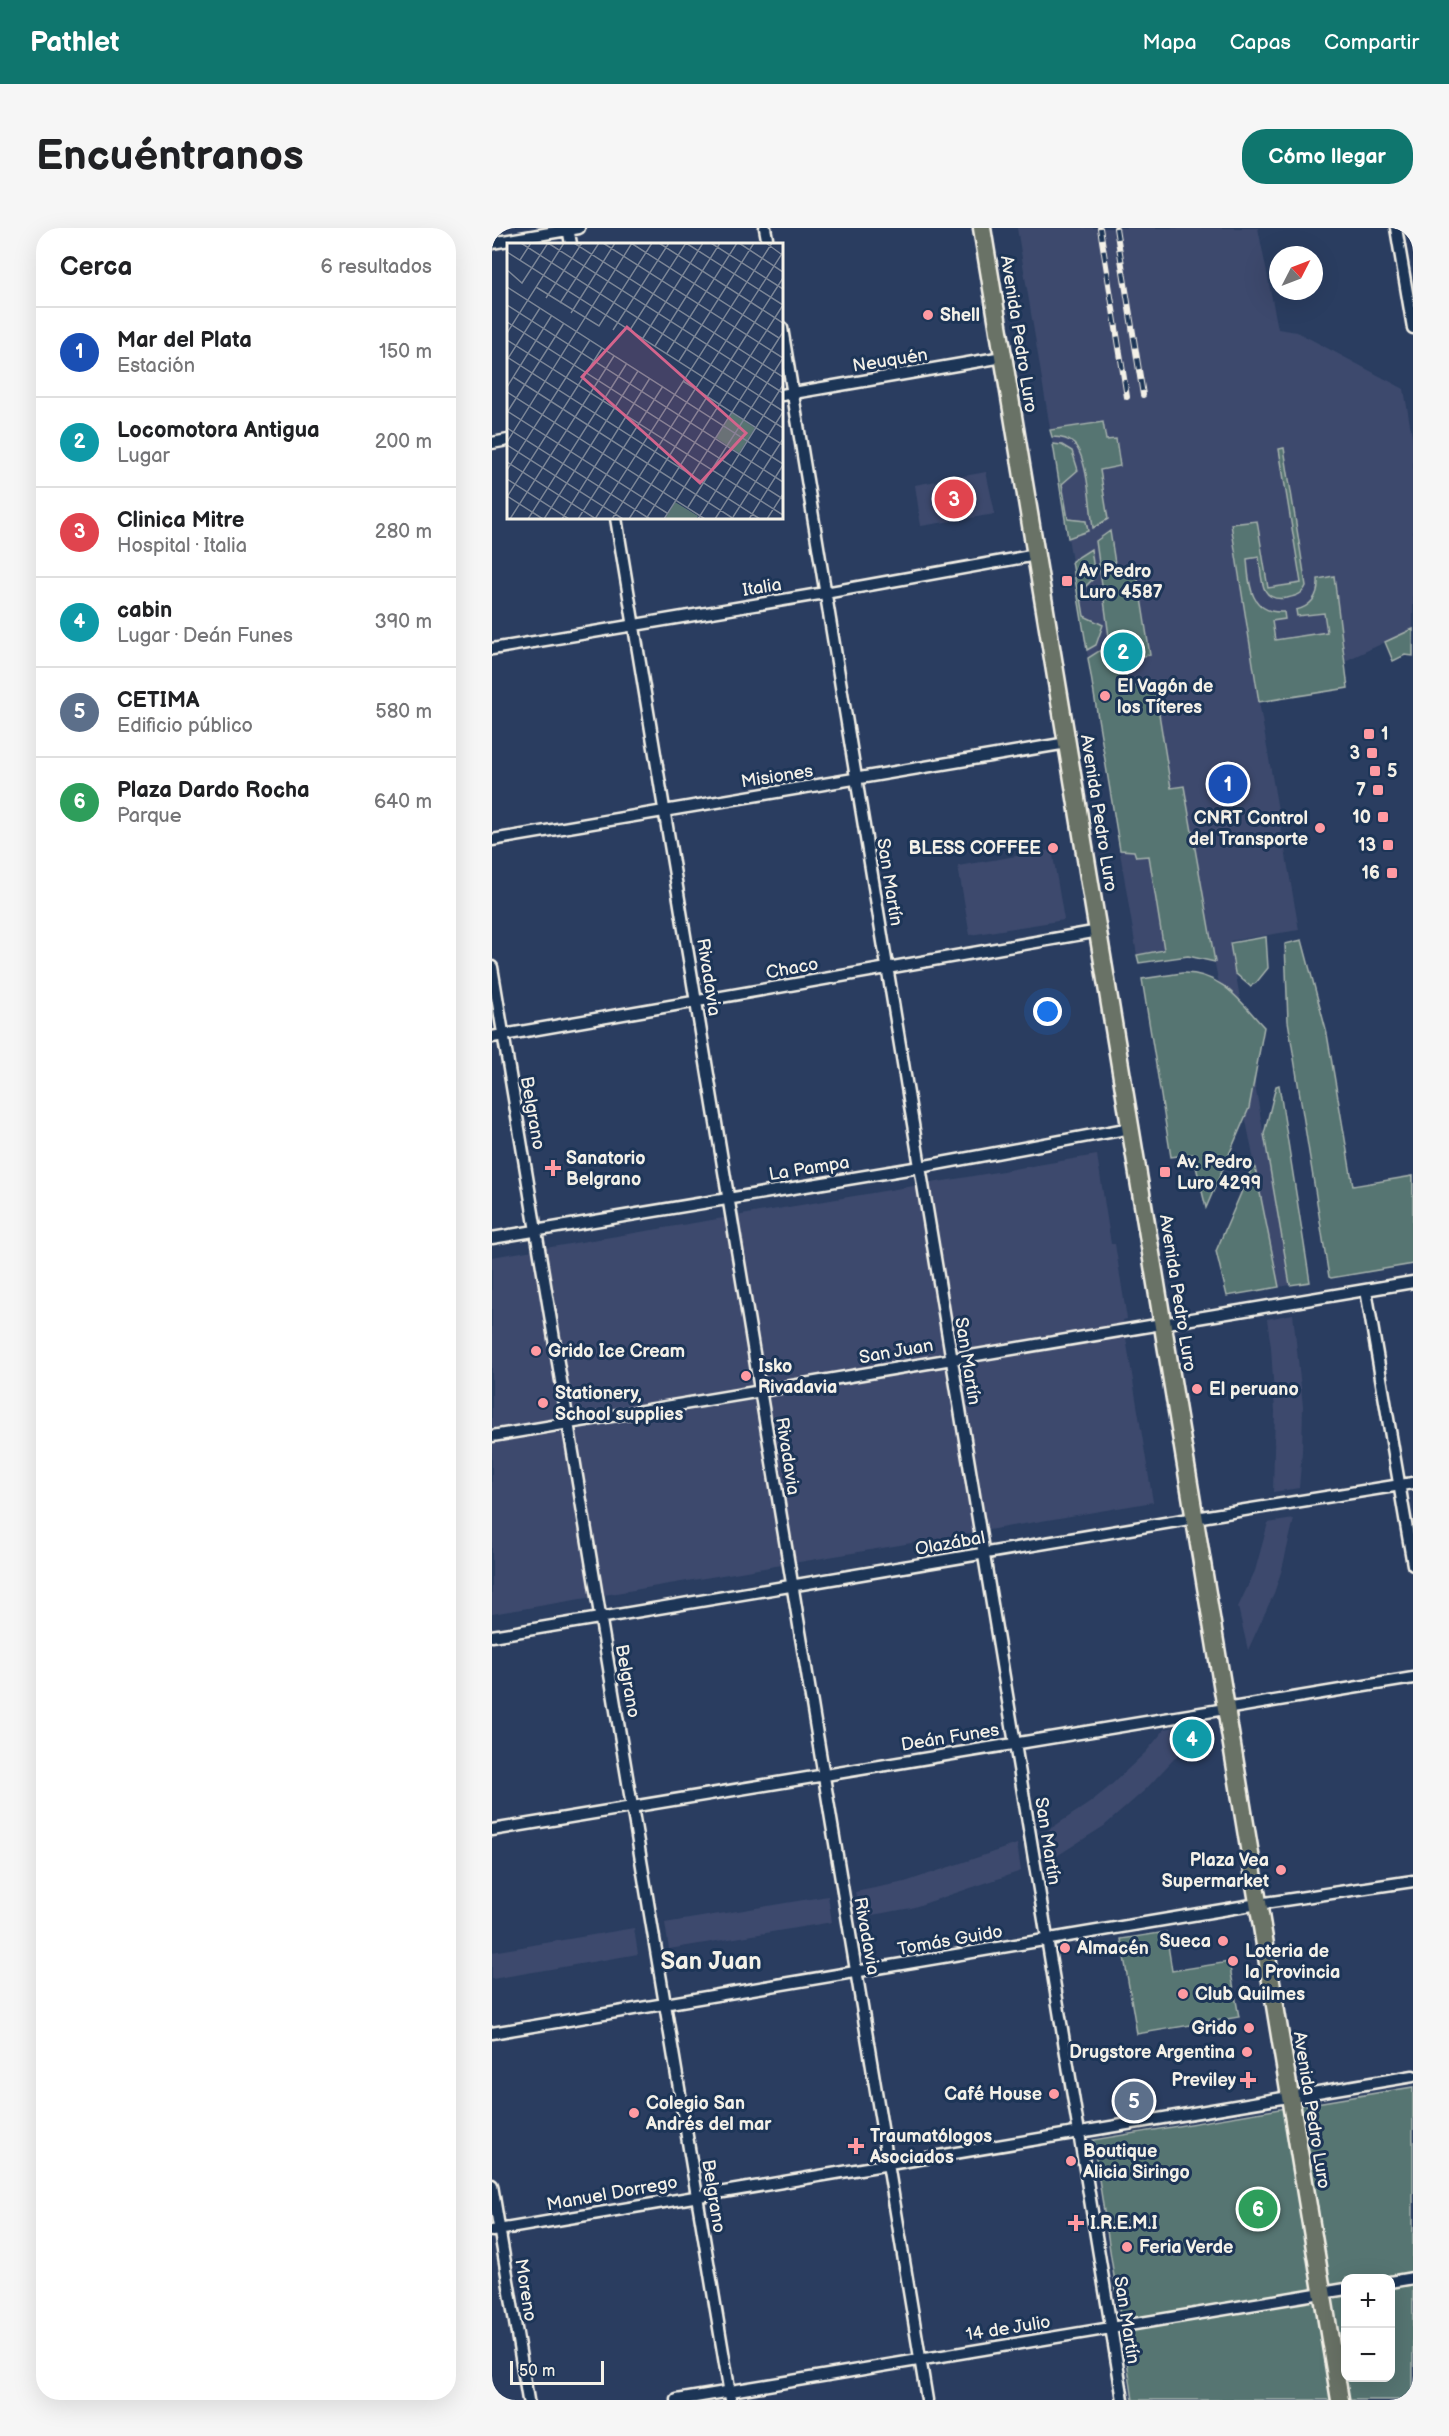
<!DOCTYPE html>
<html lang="es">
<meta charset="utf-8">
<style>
:root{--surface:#fff;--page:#f6f6f6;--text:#202124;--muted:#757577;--line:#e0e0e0;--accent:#0f766e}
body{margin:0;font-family:"Balsamiq Sans",sans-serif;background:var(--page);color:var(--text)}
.controls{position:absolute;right:18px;bottom:18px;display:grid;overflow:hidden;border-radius:12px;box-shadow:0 6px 24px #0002}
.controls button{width:54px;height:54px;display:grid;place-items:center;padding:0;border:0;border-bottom:2px solid var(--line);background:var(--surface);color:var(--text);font:30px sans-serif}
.compass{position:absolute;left:777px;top:18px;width:54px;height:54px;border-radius:50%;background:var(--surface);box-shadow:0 6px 24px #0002;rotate:48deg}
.scale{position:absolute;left:18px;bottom:15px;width:94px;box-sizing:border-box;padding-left:6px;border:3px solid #f4f1e8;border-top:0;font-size:16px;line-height:21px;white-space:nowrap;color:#f4f1e8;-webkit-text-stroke:4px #1d3557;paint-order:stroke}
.you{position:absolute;left:556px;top:784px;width:21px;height:21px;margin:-15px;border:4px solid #fff;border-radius:50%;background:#1a73e8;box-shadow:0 0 0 9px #1a73e833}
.badge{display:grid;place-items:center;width:39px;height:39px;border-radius:50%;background:var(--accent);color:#fff;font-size:20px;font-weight:700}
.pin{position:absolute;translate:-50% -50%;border:3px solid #fff;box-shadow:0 2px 6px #0006}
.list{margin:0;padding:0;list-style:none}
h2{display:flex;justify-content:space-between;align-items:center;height:78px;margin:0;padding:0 24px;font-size:26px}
h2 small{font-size:20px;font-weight:400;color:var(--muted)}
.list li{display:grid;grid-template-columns:39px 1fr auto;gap:18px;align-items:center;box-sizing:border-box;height:90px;padding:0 24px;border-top:2px solid var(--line)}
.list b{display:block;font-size:22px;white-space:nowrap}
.list p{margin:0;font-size:20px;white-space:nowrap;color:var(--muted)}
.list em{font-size:20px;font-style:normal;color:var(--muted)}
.map{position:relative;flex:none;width:921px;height:2172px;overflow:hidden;border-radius:24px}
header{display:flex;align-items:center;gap:36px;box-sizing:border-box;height:84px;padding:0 30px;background:var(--accent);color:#fff}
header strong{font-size:28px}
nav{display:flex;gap:33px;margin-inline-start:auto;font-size:21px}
.intro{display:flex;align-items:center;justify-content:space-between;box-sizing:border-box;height:144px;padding:0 36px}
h1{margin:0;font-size:42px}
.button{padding:15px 27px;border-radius:24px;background:var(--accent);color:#fff;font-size:21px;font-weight:700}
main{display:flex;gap:36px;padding:0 36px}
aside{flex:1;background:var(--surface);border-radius:24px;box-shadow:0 6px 24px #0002}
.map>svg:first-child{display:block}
.built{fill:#3d4a6d}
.green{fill:#577472;stroke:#a6b2ad;stroke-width:1.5;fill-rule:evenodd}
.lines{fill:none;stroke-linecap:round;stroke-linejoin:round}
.minor-casing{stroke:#f4f1e8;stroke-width:15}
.primary-casing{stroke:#f4f1e8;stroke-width:21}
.minor{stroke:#1d3557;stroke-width:10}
.primary{stroke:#697266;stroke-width:16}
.rail-casing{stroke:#f4f1e8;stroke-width:6}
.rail{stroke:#1d3557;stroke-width:4;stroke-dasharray:11;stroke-linecap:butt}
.poi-dot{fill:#ff9aa2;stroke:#1d3557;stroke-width:2}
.labels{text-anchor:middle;stroke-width:6;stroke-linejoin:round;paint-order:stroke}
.poi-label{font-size:18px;font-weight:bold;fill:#f4f1e8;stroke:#1d3557;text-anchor:start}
.street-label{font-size:18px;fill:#f4f1e8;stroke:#1d3557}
.district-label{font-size:24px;font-weight:bold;fill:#f4f1e8;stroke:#1d3557}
.inset-road{fill:none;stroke:#7b8596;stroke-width:1.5}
.view{fill:#d4648c;fill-opacity:0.15;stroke:#d4648c;stroke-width:3}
.inset-edge{fill:none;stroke:#f4f1e8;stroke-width:3}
</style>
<header>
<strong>Pathlet</strong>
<nav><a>Mapa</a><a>Capas</a><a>Compartir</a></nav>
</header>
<div class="intro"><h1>Encuéntranos</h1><a class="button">Cómo llegar</a></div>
<main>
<aside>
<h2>Cerca<small>6 resultados</small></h2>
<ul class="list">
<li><span class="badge" style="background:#1a4fb4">1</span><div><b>Mar del Plata</b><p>Estación</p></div><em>150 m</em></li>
<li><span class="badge" style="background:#0f9aa8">2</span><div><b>Locomotora Antigua</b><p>Lugar</p></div><em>200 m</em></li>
<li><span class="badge" style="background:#e0444e">3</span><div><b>Clinica Mitre</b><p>Hospital · Italia</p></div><em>280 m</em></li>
<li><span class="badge" style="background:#0f9aa8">4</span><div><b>cabin</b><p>Lugar · Deán Funes</p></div><em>390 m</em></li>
<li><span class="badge" style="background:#5c6f8a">5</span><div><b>CETIMA</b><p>Edificio público</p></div><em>580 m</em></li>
<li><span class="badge" style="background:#2e9e5b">6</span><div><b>Plaza Dardo Rocha</b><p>Parque</p></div><em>640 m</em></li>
</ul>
</aside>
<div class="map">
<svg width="921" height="2172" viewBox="0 0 921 2172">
<rect width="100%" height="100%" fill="#2a3d60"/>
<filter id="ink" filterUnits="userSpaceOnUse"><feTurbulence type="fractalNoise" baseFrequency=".0167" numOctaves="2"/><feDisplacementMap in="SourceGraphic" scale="12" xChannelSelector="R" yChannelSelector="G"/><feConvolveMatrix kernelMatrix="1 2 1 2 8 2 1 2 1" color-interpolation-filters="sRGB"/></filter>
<g filter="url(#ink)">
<path class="built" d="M525 0H766L786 101 805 104 912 161 921 215V401L853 433 856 460 767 474 807 702 738 713 798 1057 787 1059 719 716 645 727Z
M494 244 503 286 429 298 423 257Z
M560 622 572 692 478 707 466 638Z
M605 927 619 1016H623L635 1091 631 1092 661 1274 0 1386V1029Z
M801 1086 811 1178 810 1224 807 1260 781 1264 783 1183 779 1119 775 1091Z
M802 1291 790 1341 782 1365 756 1422 746 1379 763 1343 776 1295Z
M704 1495 706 1504 701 1501 690 1513 694 1518 653 1562 612 1598 560 1631 555 1603 596 1576 616 1560 654 1524 673 1501Z
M525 1616 529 1643 419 1680 369 1689 363 1664 413 1654Z
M336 1668 340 1694 177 1721 173 1695Z
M142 1700 146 1726 0 1751V1724Z"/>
<path class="green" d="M611 194 614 212 624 211 628 238 608 242 616 291 601 300C598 280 596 230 582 216 576 210 568 209 560 209L558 202Z
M561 216 570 217 580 223 586 242 570 256 576 291 594 293 596 303 576 310Z
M792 220 814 358C810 367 804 368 795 370 767 375 770 350 767 329L755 331C757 357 758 386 792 384L793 391 780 393 783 412 835 404 832 385 805 388 804 382C820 378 827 368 826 351L842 348 856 460 767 474 739 296 765 293 776 360 809 355 787 221Z
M618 303 625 348 645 345 658 427 643 429 644 438 633 440 636 458 662 455 679 560 692 558 723 734 696 728 647 735 645 727 672 722 657 628 644 629 642 623 628 622 596 430 612 420 617 409 604 313Z
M599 321 603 349 588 364 592 388 611 397 604 417 595 422 580 333Z
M921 401V428L913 427 901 433 893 414Z
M774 709 776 740 764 755 758 758 743 745 738 715Z
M810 712 835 806 861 958 921 948V1036L839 1050 837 1049 796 793 793 716Z
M690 745C729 744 748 773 772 799L757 880 714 980 701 926 679 929 650 751Z
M787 857 818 1054 798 1057 772 906 784 858Z
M762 935 787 1059 735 1068 724 1023Z
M674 1704 680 1743 737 1734 747 1789 645 1806 629 1711Z
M921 1859V2172H641L601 1912ZM854 2050H898V2150H854Z"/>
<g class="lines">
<g class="minor-casing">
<path id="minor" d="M76 0 79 16
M273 0 276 16
M904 0 921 100
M0 15 87 0
M290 100 631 2172
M290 167 511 129
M0 215 16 212
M124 290 435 2172
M0 421 333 365 544 327
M0 612 575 515
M0 739 239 2172
M0 809 607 703
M0 1010 428 939 639 900
M874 1062 921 1337
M0 1208 921 1054
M0 1408 703 1290 921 1255
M0 1602 921 1450
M0 1805 766 1676 921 1653
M0 1957 36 2172
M0 2003 921 1848
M898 2054 921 2050
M185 2172 854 2061"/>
</g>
<g class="primary-casing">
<path id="primary" d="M490 0 848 2172"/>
</g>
<use href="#minor" class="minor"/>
<use href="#primary" class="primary"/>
<g class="rail-casing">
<path id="rail" d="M608 0 635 169
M624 0 651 167"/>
</g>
<use href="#rail" class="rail"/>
</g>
</g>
<g class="poi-dot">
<circle cx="436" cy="87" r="6"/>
<rect x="569" y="347" width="12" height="12" rx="3"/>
<circle cx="613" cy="468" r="6"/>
<rect x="871" y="500" width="12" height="12" rx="3"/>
<rect x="874" y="519" width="12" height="12" rx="3"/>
<rect x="877" y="537" width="12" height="12" rx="3"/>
<rect x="880" y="556" width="12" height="12" rx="3"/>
<rect x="885" y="583" width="12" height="12" rx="3"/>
<circle cx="828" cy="600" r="6"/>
<rect x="890" y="611" width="12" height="12" rx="3"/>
<circle cx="561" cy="620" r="6"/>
<rect x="894" y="639" width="12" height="12" rx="3"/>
<path d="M58 931h6v6h6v6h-6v6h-6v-6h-6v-6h6z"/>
<rect x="667" y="938" width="12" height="12" rx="3"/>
<circle cx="44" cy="1123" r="6"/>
<circle cx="254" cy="1148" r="6"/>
<circle cx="705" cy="1161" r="6"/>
<circle cx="51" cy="1175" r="6"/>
<circle cx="789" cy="1642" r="6"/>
<circle cx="731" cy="1713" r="6"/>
<circle cx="573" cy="1720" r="6"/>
<circle cx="741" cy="1733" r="6"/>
<circle cx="691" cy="1766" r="6"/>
<circle cx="757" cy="1800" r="6"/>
<circle cx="755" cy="1824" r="6"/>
<path d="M753 1843h6v6h6v6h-6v6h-6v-6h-6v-6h6z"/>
<circle cx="562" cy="1866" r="6"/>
<circle cx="142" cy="1885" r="6"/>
<path d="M361 1909h6v6h6v6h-6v6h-6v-6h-6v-6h6z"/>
<circle cx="579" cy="1933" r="6"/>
<path d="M581 1986h6v6h6v6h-6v6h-6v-6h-6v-6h6z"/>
<circle cx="635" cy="2019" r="6"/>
</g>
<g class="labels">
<g class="poi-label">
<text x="448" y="93">Shell</text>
<text x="587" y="349">Av Pedro<tspan x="587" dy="21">Luro 4587</tspan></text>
<text x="625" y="464">El Vagón de<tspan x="625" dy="21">los Títeres</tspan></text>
<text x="889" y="512">1</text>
<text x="868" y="531" text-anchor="end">3</text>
<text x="895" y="549">5</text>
<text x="874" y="568" text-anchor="end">7</text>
<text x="879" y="595" text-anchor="end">10</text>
<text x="816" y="596" text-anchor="end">CNRT Control<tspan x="816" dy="21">del Transporte</tspan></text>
<text x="884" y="623" text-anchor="end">13</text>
<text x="549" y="626" text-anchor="end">BLESS COFFEE</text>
<text x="888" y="651" text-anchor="end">16</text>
<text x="74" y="936">Sanatorio<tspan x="74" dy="21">Belgrano</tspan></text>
<text x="685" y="940">Av. Pedro<tspan x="685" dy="21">Luro 4299</tspan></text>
<text x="56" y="1129">Grido Ice Cream</text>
<text x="266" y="1144">Isko<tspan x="266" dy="21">Rivadavia</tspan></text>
<text x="717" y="1167">El peruano</text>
<text x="63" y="1171">Stationery,<tspan x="63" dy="21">School supplies</tspan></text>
<text x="777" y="1638" text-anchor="end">Plaza Vea<tspan x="777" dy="21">Supermarket</tspan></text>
<text x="719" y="1719" text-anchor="end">Sueca</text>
<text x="585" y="1726">Almacén</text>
<text x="753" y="1729">Loteria de<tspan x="753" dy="21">la Provincia</tspan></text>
<text x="703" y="1772">Club Quilmes</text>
<text x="745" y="1806" text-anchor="end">Grido</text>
<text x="743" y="1830" text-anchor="end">Drugstore Argentina</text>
<text x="744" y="1858" text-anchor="end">Previley</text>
<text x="550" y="1872" text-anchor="end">Café House</text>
<text x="154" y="1881">Colegio San<tspan x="154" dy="21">Andrés del mar</tspan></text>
<text x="378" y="1914">Traumatólogos<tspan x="378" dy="21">Asociados</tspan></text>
<text x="591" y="1929">Boutique<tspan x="591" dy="21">Alicia Siringo</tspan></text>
<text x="598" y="2001">I.R.E.M.I</text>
<text x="647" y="2025">Feria Verde</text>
</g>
<g class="street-label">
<text transform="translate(527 106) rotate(81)" y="6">Avenida Pedro Luro</text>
<text transform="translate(398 132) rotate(-9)" y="6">Neuquén</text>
<text transform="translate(270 359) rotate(-9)" y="6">Italia</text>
<text transform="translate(285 548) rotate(-9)" y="6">Misiones</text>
<text transform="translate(607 585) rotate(81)" y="6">Avenida Pedro Luro</text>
<text transform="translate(398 654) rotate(81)" y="6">San Martín</text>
<text transform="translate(300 740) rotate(-10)" y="6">Chaco</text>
<text transform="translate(217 749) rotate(81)" y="6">Rivadavia</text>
<text transform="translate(41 885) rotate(80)" y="6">Belgrano</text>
<text transform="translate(317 940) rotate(-9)" y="6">La Pampa</text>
<text transform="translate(686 1065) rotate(81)" y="6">Avenida Pedro Luro</text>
<text transform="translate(404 1123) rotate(-10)" y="6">San Juan</text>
<text transform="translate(476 1133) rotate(81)" y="6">San Martín</text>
<text transform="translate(296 1228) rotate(81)" y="6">Rivadavia</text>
<text transform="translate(458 1315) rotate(-10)" y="6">Olazábal</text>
<text transform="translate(136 1453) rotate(80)" y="6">Belgrano</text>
<text transform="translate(458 1509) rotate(-9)" y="6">Deán Funes</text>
<text transform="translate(556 1613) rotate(81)" y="6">San Martín</text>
<text transform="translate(375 1708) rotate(80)" y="6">Rivadavia</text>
<text transform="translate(458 1712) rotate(-10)" y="6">Tomás Guido</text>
<text transform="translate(820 1882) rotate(81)" y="6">Avenida Pedro Luro</text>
<text transform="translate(120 1965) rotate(-10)" y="6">Manuel Dorrego</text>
<text transform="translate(222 1968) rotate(81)" y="6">Belgrano</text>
<text transform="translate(34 2062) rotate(81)" y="6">Moreno</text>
<text transform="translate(635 2092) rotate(81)" y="6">San Martín</text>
<text transform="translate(516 2100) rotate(-9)" y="6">14 de Julio</text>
</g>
<g class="district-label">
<text x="219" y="1741">San Juan</text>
</g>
</g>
<g transform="translate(15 15)">
<rect width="276" height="276" fill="#2a3d60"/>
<path d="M225 170 248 185 232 210 209 195ZM168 259 191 273 189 276H158Z" fill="#577472"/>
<path class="inset-road" d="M14 0 276 168M41 0 276 150M67 0 276 134M96 0 276 115M124 0 272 95M152 0 276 80M179 0 276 62M204 0 276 46M232 0 276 29M259 0 274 11M0 9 276 185M13 17 24 0M0 27 15 40 41 0M0 44 276 221M29 44 92 83 145 0M39 55 75 0M53 60 92 0M0 62 276 239M64 70 108 0M0 79 276 256M106 87 162 0M123 87 179 0M0 90 57 0M136 95 196 0M0 97 276 272M148 103 213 0M160 110 230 0M0 114 253 276M0 117 33 65M172 118 247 0M6 134 227 276M176 138 276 202M0 144 45 72M0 149 198 276M0 168 160 270M1 168 57 80M0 185 143 276M0 199 125 0M0 202 116 276M0 219 89 276M0 227 83 97M0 236 62 276M0 253 36 276M0 254 95 105M181 264 276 115M226 274 276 196M3 276 107 113M21 276 120 120M37 276 131 128M55 276 143 135M71 276 156 143M88 276 265 0M105 276 276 9M122 276 276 35M139 276 276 62M157 276 276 89M191 276 276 142M208 276 276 169M242 276 276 222M260 276 276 251"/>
<path class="view" d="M120 84 239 190 193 240 75 134Z"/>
<rect width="276" height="276" class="inset-edge"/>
</g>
</svg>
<div class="controls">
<button>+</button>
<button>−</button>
</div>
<svg class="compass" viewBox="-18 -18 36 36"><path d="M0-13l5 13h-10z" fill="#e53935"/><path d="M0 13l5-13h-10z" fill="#757577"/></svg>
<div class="scale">50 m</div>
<div class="you"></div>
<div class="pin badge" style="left:736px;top:556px;background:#1a4fb4">1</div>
<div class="pin badge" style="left:631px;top:424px;background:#0f9aa8">2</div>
<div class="pin badge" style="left:462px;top:271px;background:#e0444e">3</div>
<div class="pin badge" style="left:700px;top:1511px;background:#0f9aa8">4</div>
<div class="pin badge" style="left:642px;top:1873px;background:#5c6f8a">5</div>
<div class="pin badge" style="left:766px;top:1981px;background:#2e9e5b">6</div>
</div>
</main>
